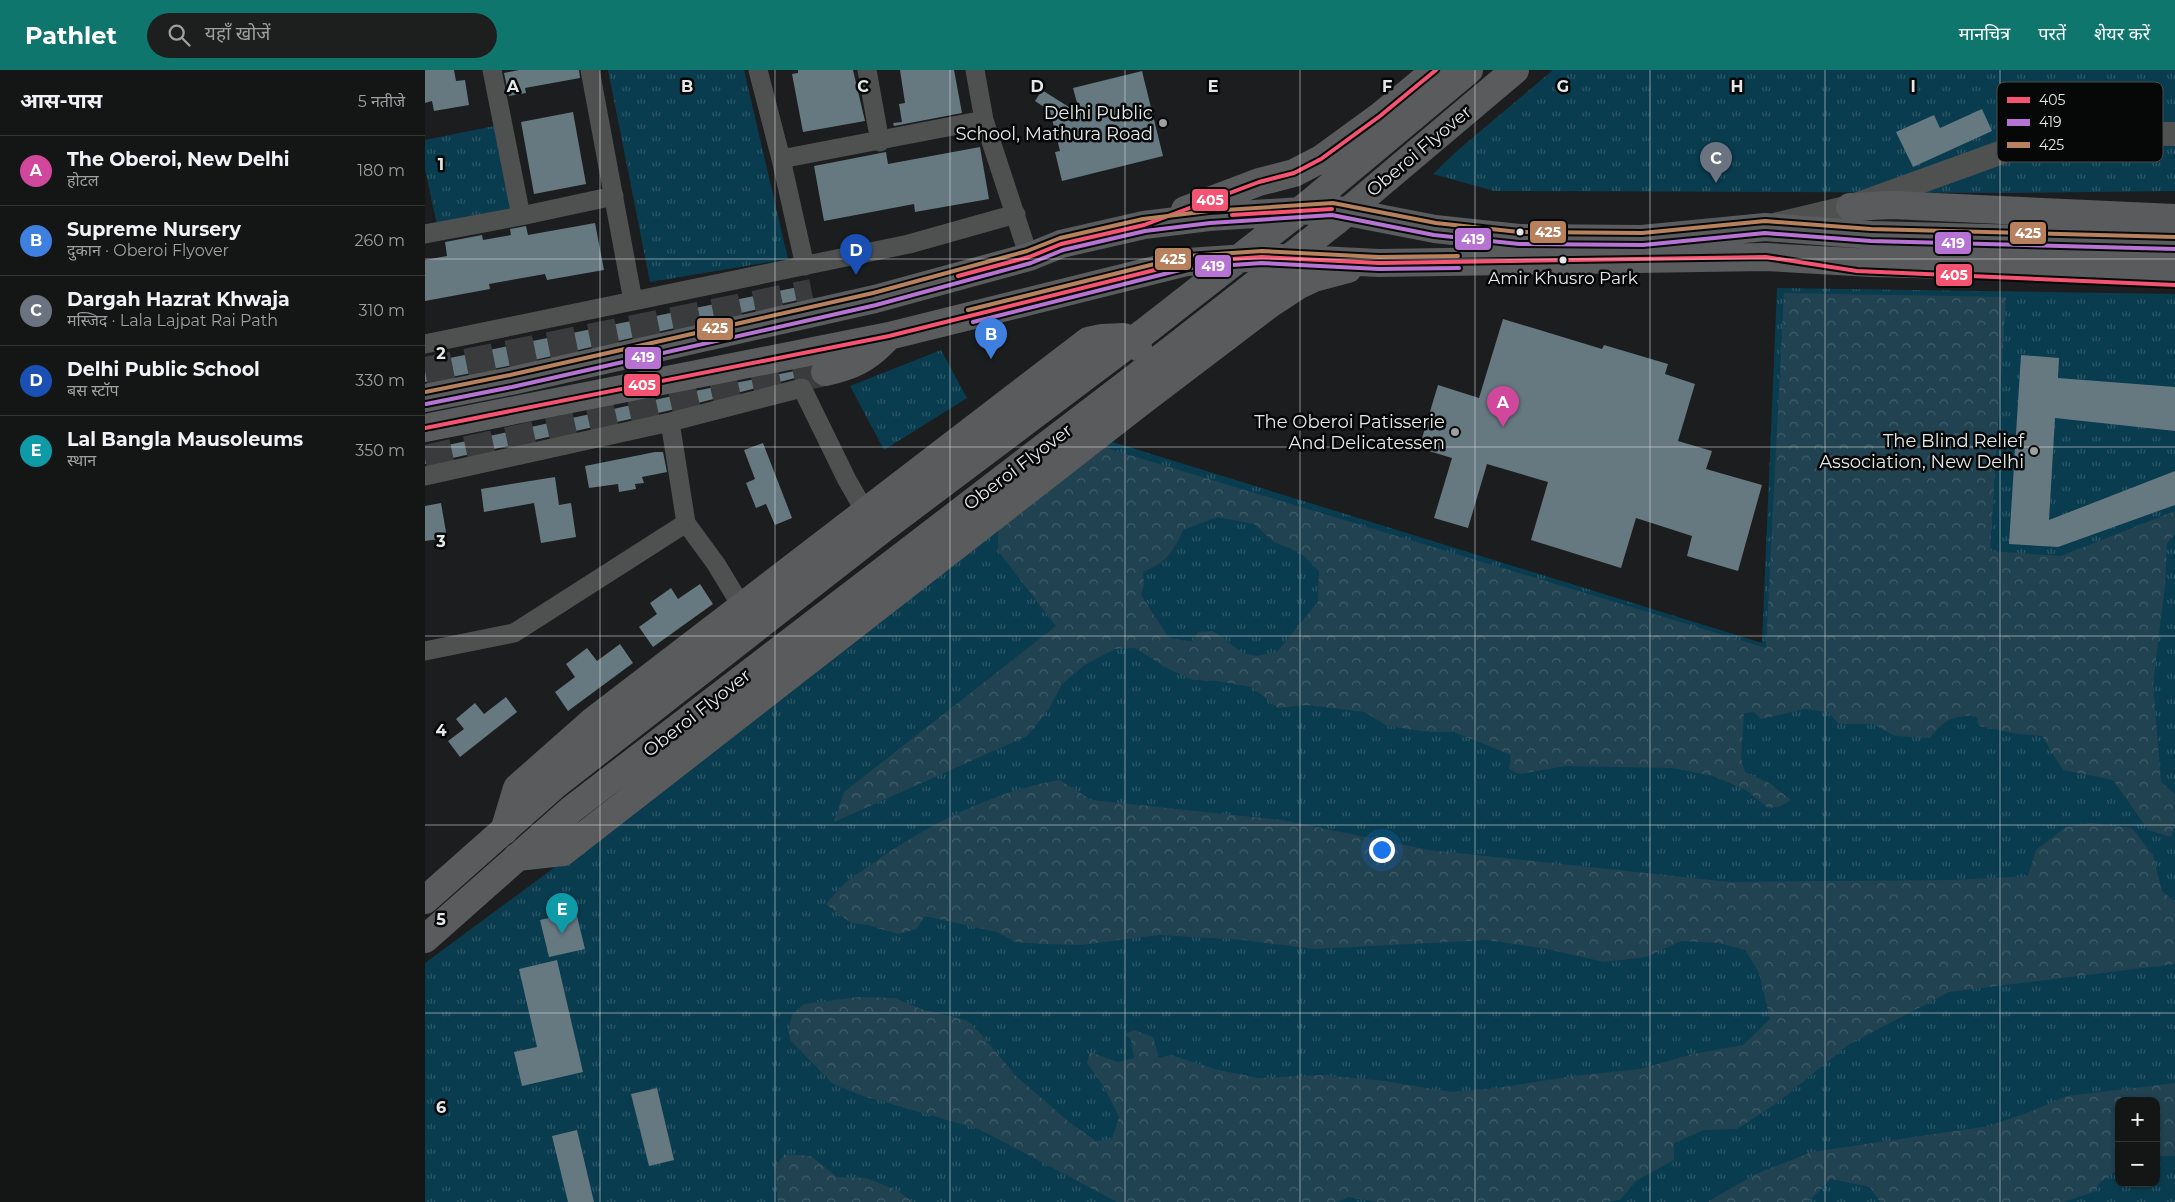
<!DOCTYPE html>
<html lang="hi">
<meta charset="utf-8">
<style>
:root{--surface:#141616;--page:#1d1f1f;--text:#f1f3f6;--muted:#9d9fa1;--line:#333535;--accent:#0f766e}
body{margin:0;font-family:Montserrat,"Noto Sans Devanagari",sans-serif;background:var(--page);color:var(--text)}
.controls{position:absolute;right:15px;bottom:15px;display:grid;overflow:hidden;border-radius:10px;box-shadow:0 1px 4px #0004}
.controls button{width:45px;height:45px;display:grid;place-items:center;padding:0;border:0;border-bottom:1px solid var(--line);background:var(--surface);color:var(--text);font:25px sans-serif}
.you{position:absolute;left:956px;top:779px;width:18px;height:18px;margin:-12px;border:4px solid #fff;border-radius:50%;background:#1a73e8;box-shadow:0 0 0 8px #1a73e833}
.badge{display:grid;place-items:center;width:32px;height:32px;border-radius:50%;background:var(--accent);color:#fff;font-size:16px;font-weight:700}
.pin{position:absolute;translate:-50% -41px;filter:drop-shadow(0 1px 2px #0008)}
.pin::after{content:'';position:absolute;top:26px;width:18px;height:15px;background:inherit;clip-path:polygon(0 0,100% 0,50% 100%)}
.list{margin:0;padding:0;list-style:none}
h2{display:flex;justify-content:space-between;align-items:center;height:65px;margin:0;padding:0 20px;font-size:21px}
h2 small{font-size:16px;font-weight:400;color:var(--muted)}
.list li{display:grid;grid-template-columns:32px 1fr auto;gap:15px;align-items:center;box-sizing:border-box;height:70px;padding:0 20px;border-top:1px solid var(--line)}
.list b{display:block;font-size:19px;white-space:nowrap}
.list p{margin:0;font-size:16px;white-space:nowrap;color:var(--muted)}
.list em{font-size:16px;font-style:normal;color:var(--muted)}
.icon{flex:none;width:28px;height:28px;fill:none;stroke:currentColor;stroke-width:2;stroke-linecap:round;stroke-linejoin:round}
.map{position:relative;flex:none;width:1750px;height:1132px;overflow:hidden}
header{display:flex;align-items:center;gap:30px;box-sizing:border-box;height:70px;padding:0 25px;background:var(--accent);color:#fff}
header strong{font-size:24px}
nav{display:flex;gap:28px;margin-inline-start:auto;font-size:18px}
.search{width:350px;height:45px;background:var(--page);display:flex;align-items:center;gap:12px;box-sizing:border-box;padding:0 18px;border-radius:28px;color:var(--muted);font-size:19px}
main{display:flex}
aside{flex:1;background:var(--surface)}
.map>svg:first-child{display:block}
.grass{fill:url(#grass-tufts);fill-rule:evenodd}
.forest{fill:url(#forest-crowns);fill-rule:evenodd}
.building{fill:#667880}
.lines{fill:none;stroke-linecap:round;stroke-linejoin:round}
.secondary-tunnel{stroke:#393b3c;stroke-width:28;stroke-dasharray:28 14;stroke-linecap:butt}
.minor{stroke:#4f5050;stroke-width:19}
.tertiary{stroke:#4f5050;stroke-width:24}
.secondary{stroke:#5a5b5c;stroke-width:28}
.bus-1-casing{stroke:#060808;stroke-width:8}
.bus-2-casing{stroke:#060808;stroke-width:8}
.bus-3-casing{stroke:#060808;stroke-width:8}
.bus-1{stroke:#f65372;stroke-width:4}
.bus-2{stroke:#b673d3;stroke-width:4}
.bus-3{stroke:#b6815c;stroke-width:4}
.grid{fill:none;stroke:#e5e8e9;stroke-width:1;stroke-opacity:0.55}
.poi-dot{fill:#9ea1a2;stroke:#060808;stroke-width:2}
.bus-dot{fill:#e5e8e9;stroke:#060808;stroke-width:2}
.labels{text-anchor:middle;stroke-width:5;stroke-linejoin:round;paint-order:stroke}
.bus-label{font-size:17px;fill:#e5e8e9;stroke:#060808}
.poi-label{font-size:18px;fill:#e5e8e9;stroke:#060808;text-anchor:end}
.street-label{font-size:18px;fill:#e5e8e9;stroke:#060808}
.key{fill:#060808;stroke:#494b4c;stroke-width:1}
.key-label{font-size:14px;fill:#e5e8e9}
.grid-label{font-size:16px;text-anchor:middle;font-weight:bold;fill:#e5e8e9;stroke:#060808;stroke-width:5;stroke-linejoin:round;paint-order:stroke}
.line-badge{stroke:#060808;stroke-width:2}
.badge-label{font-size:14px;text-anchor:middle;font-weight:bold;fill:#fff}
</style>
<header>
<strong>Pathlet</strong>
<div class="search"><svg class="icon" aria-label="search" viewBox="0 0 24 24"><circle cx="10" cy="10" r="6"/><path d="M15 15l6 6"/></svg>यहाँ खोजें</div>
<nav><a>मानचित्र</a><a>परतें</a><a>शेयर करें</a></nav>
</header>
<main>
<aside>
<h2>आस-पास<small>5 नतीजे</small></h2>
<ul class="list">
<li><span class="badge" style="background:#d1479c">A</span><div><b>The Oberoi, New Delhi</b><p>होटल</p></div><em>180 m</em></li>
<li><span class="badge" style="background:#3f7fe0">B</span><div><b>Supreme Nursery</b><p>दुकान · Oberoi Flyover</p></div><em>260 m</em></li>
<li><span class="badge" style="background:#6b7280">C</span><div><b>Dargah Hazrat Khwaja</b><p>मस्जिद · Lala Lajpat Rai Path</p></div><em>310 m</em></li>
<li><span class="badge" style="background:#1a4fb4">D</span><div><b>Delhi Public School</b><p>बस स्टॉप</p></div><em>330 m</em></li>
<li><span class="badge" style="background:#0f9aa8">E</span><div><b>Lal Bangla Mausoleums</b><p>स्थान</p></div><em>350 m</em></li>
</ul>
</aside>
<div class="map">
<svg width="1750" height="1132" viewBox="0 0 1750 1132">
<defs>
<pattern id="grass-tufts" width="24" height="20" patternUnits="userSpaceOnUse" patternTransform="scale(1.25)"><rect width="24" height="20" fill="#093c4e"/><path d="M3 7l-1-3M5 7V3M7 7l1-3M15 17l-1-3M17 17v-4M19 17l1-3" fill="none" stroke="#2d5868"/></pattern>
<pattern id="forest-crowns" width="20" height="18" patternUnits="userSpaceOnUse" patternTransform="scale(1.25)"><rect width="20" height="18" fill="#214251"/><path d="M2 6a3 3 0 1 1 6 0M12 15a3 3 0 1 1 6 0" fill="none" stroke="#415d6a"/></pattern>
</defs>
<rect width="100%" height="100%" fill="#1b1d1e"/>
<path class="grass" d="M183 0H319L363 189 225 212Z
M1128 0H1750V121L1589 123 1069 121 1008 104 1033 80Z
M69 56 87 139 12 155 0 99V70Z
M1352 218 1750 224V1132H0V893L291 678 675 368 1337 573ZM1694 1031H1731V1113H1694Z
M516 280 542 328 459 380 425 316Z"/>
<path class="forest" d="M1359 223 1581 227 1565 481 1636 486 1750 441V464L1742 473 1740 516 1728 614 1736 712 1750 724V751L1746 767 1723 760 1688 710 1638 700 1617 666 1593 664 1554 656 1551 645C1526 647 1521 648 1505 668L1470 666 1448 654H1414L1403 642 1380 639 1336 649 1329 642 1319 643 1316 688 1320 702 1344 713 1366 730 1356 736 1343 738 1321 720 1288 706 1247 698 1141 696 1094 704 1084 699 1086 685 1029 662H1005L962 656 940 642 881 635 853 638 827 617 791 611 767 610 742 598 710 578 690 579 661 594 637 614 624 639 602 666 409 752 419 722 631 556 573 481V462L588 445 675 376 1341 578ZM792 447 829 454 849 472 876 483 894 501 893 532 852 582 832 586 818 583 788 561 773 562 769 572 744 568 716 525 719 514 718 502C740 493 748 483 758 460Z
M635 710 666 730 857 750 1004 780 1305 812 1528 810 1603 806 1611 780 1641 757 1666 753 1707 758 1728 785 1737 821 1750 832V894L1524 922 1423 975 1352 1033 1312 1059 1279 1060 1249 1073V1090L1211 1111 1195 1130 1179 1132H952L923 1127 913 1132H692L554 1059 438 1026 408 1014 366 971 363 961 367 945 379 934 432 927 470 928 496 939 541 950 554 962 591 1006 644 1052 671 1071 687 1069 694 1047 679 1017 662 993 665 982 693 992 709 988 706 970 700 964 709 960 728 967 734 988 746 985 793 1000 834 1008 898 1005 960 1011 1026 1022 1072 1018 1148 1006 1215 999 1268 984 1318 975 1345 949 1334 903 1320 880 1294 873 1256 871 1221 887 1179 892 1122 879 1062 870 890 879 818 870 734 865 656 875 616 874 591 872 572 862 500 846 491 859 473 864 443 855 426 853 401 834C407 827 413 820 419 814 428 806 438 800 447 794 500 756 571 720 635 710Z
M1750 1013V1086H1731V1031H1694V1099L1678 1110 1668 1122 1639 1132H1455L1445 1117 1406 1109 1383 1132H1282L1333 1103 1387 1082 1564 1056 1602 1043 1642 1026Z
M360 1084 386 1086 412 1107 441 1108 471 1120 488 1132H353L350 1096Z"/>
<path class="building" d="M0 0H29L31 11 40 10 44 35 9 41 7 31 0 33Z
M94 0H154L155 8 100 18 101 23 84 26 79 3Z
M373 0H428L440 51 378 62 367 4 373 3Z
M475 0H529L537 43 469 56 468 53 477 52 474 34 480 33Z
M717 1 738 86 637 111 630 82 635 81 625 41 610 31 617 20 655 44 648 18Z
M1557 39 1567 61 1488 97 1471 62 1509 45 1515 58Z
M148 42 161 114 109 124 96 52Z
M555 77 564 129 490 142 489 134 399 151 389 96 461 82 463 94Z
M170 153 179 200 122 210 120 204 64 214 65 219 0 231V190L22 186 20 172 57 165 58 170 86 165 85 159 101 156 103 165Z
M383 215 386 227 83 296 0 312V293Z
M1078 249 1177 279 1179 275 1243 294 1240 304 1270 314 1253 371 1287 381 1281 399 1337 415 1313 501 1262 486 1267 466 1211 448 1196 498 1106 470 1123 412 1062 394 1043 458 1009 448 1027 388 994 378 1013 315 1054 328Z
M1596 285 1634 288 1633 308 1750 317V361L1630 348 1624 450 1750 401V435L1633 477 1584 474Z
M385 298V305L388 312 380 307H374L242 341 0 394V380L275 320Z
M338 373 367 448 350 455 341 434 331 438 321 413 330 409 319 380Z
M230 382H238L242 402 217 407 219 413 210 414 211 419 194 422 193 414 164 418 160 396Z
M130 407 134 435 146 433 151 467 116 473 109 433 59 442 56 419Z
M16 433 22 468 0 471V436Z
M275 514 288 534 228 577 214 557 232 544 225 533 246 518 253 529Z
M195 574 208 593 143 641 130 622 150 607 141 594 162 578 172 591Z
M81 627 92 642 35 687 23 671 39 659 31 649 50 633 59 644Z
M151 842 160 879 124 887 115 850Z
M132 890 158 1002 97 1016 89 982 112 977 94 899Z
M232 1018 249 1090 224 1096 206 1024Z
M152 1060 169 1132H143L127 1066Z"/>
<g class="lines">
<path class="secondary-tunnel" d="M0 301 387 223
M0 389 400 302"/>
<path class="minor" d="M67 0 96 146
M165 0 208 231
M333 0 356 89 380 196
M442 0 455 72
M550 0 559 50 604 187
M356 89 559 50
M0 164 96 146 189 126
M0 274 484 174 591 144
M245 352 261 453 291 494 317 537
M0 406 245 352 377 318 422 410 441 443
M0 581 89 563 261 453"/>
<path class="tertiary" d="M1353 154 1425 137 1594 76 1695 63 1750 64"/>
<path class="secondary" d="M1425 137 1467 135 1750 148
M760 140 834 112 869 103 896 89 955 46 1011 0
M400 302C427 296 442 289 461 269
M0 328 86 311 450 229 604 187 636 174 719 155 784 147 907 139 1010 159 1094 168 1217 169 1340 157 1446 165 1750 173
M0 358 464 266 762 192 837 187 954 193 1341 187 1447 193 1750 201
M79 761 92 718 169 650 663 271 677 268 699 267 713 277
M92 787 138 782 716 332 845 234 874 215 889 208 923 199
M0 830 130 715 459 458 722 260 886 132 1044 0
M0 869 147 739 742 283 910 152 1090 0"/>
<g class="bus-1-casing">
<path id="bus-1" d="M807 145 907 139
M533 206 604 187 636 174 719 155 834 112 869 103 896 89 955 46 1011 0
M0 358 464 266 762 192 837 187 954 193 1341 187 1432 201 1750 215"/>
</g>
<g class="bus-2-casing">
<path id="bus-2" d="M548 252 763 198 837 193 954 199 1034 198
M1 334 87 317 451 235 606 193 638 180 720 161 785 153 907 145 1009 165 1094 174 1218 175 1340 163 1446 171 1750 179"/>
</g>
<g class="bus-3-casing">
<path id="bus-3" d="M543 240 762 186 837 181 954 187 1033 186
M0 322 85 305 448 223 602 181 635 168 718 149 784 141 908 133 1011 153 1094 162 1217 163 1340 151 1446 159 1750 167"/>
</g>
<use href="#bus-1" class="bus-1"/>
<use href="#bus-2" class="bus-2"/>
<use href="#bus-3" class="bus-3"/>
</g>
<path class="grid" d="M175 0V1132M350 0V1132M525 0V1132M700 0V1132M875 0V1132M1050 0V1132M1225 0V1132M1400 0V1132M1575 0V1132M0 189H1750M0 377H1750M0 566H1750M0 755H1750M0 943H1750"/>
<g class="poi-dot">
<circle cx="738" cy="53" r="5"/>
<circle cx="1030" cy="362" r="5"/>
<circle cx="1609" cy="381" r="5"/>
</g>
<g class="bus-dot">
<circle cx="1095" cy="162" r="4.5"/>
<circle cx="1138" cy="190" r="4.5"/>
</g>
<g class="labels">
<g class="bus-label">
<text x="1138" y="214">Amir Khusro Park</text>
</g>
<g class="poi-label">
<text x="728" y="49">Delhi Public<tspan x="728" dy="21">School, Mathura Road</tspan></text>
<text x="1020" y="358">The Oberoi Patisserie<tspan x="1020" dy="21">And Delicatessen</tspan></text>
<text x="1599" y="377">The Blind Relief<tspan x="1599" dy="21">Association, New Delhi</tspan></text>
</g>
<g class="street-label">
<text transform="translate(994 81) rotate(-40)" y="6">Oberoi Flyover</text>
<text transform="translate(593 397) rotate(-37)" y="6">Oberoi Flyover</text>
<text transform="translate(272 643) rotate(-38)" y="6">Oberoi Flyover</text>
</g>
</g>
<rect x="1572" y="12" width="166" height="80" rx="8" class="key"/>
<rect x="1582" y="27" width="23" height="6" fill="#f65372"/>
<rect x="1582" y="49" width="23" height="7" fill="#b673d3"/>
<rect x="1582" y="72" width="23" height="6" fill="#b6815c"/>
<g class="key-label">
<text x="1614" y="35">405</text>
<text x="1614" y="57">419</text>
<text x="1614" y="80">425</text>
</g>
<g class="grid-label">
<text x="88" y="22">A</text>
<text x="262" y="22">B</text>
<text x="438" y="22">C</text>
<text x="612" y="22">D</text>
<text x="788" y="22">E</text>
<text x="962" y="22">F</text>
<text x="1138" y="22">G</text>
<text x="1312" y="22">H</text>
<text x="1488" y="22">I</text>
<text x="16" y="100">1</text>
<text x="16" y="289">2</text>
<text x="16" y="477">3</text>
<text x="16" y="666">4</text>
<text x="16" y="855">5</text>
<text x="16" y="1043">6</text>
</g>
<g class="line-badge">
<rect x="766" y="118" width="38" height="24" rx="5" fill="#f65372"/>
<rect x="1104" y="150" width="38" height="24" rx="5" fill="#b6815c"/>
<rect x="1584" y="151" width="38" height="24" rx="5" fill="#b6815c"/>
<rect x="1029" y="157" width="38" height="24" rx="5" fill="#b673d3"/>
<rect x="1509" y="161" width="38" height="24" rx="5" fill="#b673d3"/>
<rect x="729" y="177" width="38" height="24" rx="5" fill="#b6815c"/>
<rect x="769" y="184" width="38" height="24" rx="5" fill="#b673d3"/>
<rect x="1510" y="193" width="38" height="24" rx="5" fill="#f65372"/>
<rect x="271" y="247" width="38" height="24" rx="5" fill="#b6815c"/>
<rect x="199" y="276" width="38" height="24" rx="5" fill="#b673d3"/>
<rect x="198" y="303" width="38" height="24" rx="5" fill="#f65372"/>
</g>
<g class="badge-label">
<text x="785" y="135">405</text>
<text x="1123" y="167">425</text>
<text x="1603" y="168">425</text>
<text x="1048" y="174">419</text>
<text x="1528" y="178">419</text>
<text x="748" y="194">425</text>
<text x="788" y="201">419</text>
<text x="1529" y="210">405</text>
<text x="290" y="263">425</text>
<text x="218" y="292">419</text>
<text x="217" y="320">405</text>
</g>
</svg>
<div class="controls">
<button>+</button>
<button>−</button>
</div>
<div class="you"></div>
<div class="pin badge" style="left:1078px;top:357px;background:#d1479c">A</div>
<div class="pin badge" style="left:566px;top:289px;background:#3f7fe0">B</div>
<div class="pin badge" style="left:1291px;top:113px;background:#6b7280">C</div>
<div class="pin badge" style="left:431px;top:205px;background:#1a4fb4">D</div>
<div class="pin badge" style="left:137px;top:864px;background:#0f9aa8">E</div>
</div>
</main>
